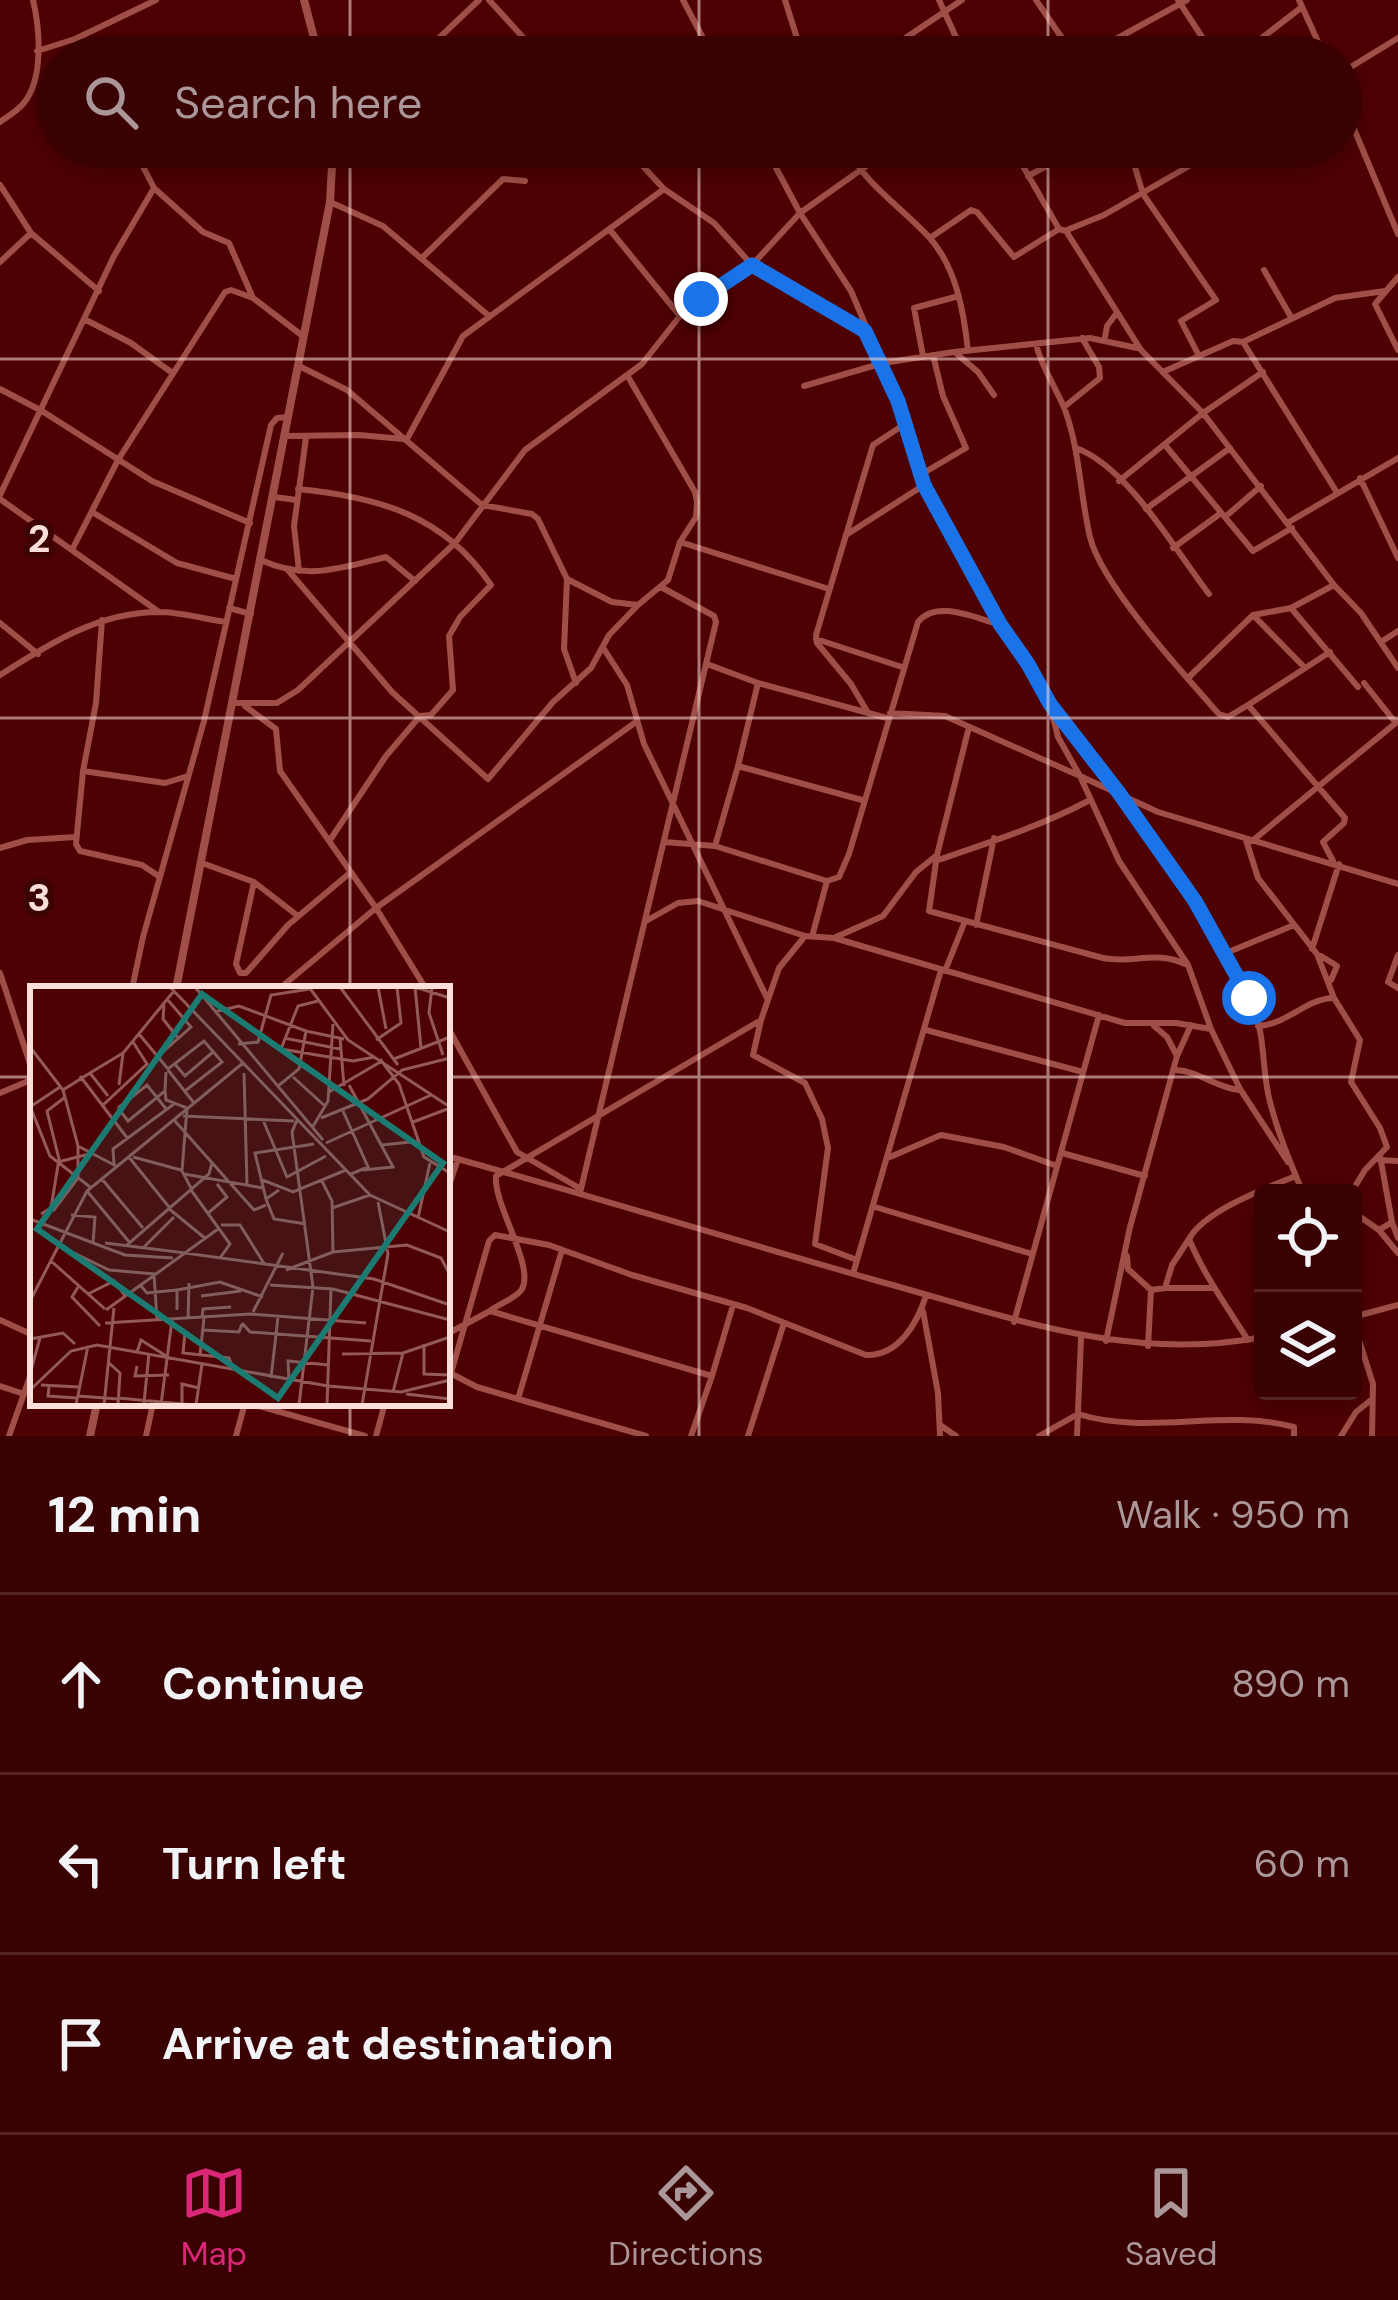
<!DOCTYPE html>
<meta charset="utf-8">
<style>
:root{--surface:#3a0102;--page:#451011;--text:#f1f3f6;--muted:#ab9799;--line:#542324;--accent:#db2777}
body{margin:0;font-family:"DM Sans",sans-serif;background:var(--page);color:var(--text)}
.controls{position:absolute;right:36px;bottom:36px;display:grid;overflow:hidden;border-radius:12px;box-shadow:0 6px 18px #0003}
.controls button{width:108px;height:108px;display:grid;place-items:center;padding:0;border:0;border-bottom:3px solid var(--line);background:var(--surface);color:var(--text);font:60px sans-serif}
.stop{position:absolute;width:36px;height:36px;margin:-27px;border:9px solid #1a73e8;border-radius:50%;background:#fff}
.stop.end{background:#1a73e8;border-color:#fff;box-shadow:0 3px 12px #0008}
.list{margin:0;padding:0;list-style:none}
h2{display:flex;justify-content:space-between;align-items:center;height:156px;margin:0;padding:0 48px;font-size:51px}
h2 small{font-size:39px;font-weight:400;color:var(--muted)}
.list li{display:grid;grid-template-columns:78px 1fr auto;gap:36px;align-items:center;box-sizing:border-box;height:180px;padding:0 48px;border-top:3px solid var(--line)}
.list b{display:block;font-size:45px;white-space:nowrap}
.list em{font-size:39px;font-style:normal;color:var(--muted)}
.icon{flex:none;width:66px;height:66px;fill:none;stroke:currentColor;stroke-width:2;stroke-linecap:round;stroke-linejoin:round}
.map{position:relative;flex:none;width:1398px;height:1436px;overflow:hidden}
.search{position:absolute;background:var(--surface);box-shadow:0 6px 18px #0003;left:36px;right:36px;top:36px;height:132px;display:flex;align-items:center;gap:30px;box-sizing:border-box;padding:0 42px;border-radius:66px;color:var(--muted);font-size:45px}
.sheet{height:696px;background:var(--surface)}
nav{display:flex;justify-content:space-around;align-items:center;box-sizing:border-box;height:168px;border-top:3px solid var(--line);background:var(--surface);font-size:33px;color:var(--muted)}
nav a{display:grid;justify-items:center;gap:6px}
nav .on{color:var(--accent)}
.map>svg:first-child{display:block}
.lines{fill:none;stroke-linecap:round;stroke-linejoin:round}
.minor{stroke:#9f4f47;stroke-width:6}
.tertiary{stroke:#9f4f47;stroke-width:8}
.route{stroke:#1a73e8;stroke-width:15}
.grid{fill:none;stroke:#faded9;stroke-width:3;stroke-opacity:0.55}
.inset-road{fill:none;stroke:#935959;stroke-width:3}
.view{fill:#1b7b73;fill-opacity:0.15;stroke:#1b7b73;stroke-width:6}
.inset-edge{fill:none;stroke:#faded9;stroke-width:6}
.grid-label{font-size:39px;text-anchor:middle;font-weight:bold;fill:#faded9;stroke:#3c0303;stroke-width:12;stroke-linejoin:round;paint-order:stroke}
</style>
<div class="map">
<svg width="1398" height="1436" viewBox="0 0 1398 1436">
<rect width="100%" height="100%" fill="#4e0103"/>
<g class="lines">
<path class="minor" d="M489 0 541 57
M683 0 713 57
M785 0 803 57
M939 0 965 57
M1036 0 1075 57
M1178 0 1215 57
M1299 0 1325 57
M75 39 84 57
M37 51 75 39 156 0
M419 57 479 0
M877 57 962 0
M1083 57 1187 0
M1237 57 1302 7
M1341 73 1398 38
M1341 98 1398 234
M0 122C7 117 17 111 23 104 44 80 40 29 33 0
M133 147 154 188
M625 147 664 189 714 223 752 265 863 329
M765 147 800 213 851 291 898 401 924 485 999 624 1028 664 1050 705 1058 737 1080 776 1158 812 1398 884
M846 147C866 185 899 205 928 236 956 266 964 312 968 351
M1012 147 1059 229 1066 231 1141 350 1203 413 1334 585 1361 613 1398 668
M1129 147 1143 194 1216 300 1181 321 1199 356
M1028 176 1082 147
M0 185 31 233 99 291
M330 202 383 226 489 316
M610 230 680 316
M1067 230 1104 215 1222 147
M930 238 971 210 977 212 1014 257 1059 229
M423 257 503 179 525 181
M0 262 31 233
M1264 270 1291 317
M1398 277 1375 304 1398 350
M86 320 131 343 171 372
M1105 337 1107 326 1116 314
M1243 342 1335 298 1385 291
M1036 344C1042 369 1056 387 1065 410 1080 451 1080 495 1090 537 1101 584 1185 676 1219 714L1228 717 1248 705
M957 354 978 372 994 395
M923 356 914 308 959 296
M299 366 347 390 482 505 532 514 538 519 567 579 564 649 576 683
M1165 371 1233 341 1243 342 1336 491
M804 386 883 363 954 352 1090 338 1137 348
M0 389 42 411 152 481 250 523
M1064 407 1100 378 1099 367 1082 338
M286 436 359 435 403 439
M407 439 463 336 664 189
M1165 445 1253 551 1292 528
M1076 448C1128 467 1175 550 1209 594
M920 475 966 448 943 396 933 355
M1360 478 1398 558
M1119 481 1203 413 1263 372
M298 489C378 497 444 515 491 585L460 617 449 636 453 690 431 715 420 716 386 756 330 840
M0 495 114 256 154 188 203 232 229 243 253 298
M274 497 297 500
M0 499 159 612
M1146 509 1230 448
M92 512 177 563 236 579
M1225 517 1261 486
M1289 522 1398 458
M846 535 924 485
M680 542 829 589
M73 548 118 460 225 292 231 290 253 298 304 337
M1173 548 1221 513
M261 560C306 581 341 568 386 557L415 581
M287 569 392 692 488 779 553 702 591 668 609 635 638 605
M299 571 294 526 306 438
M567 579 612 602 638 605 668 580 680 542 696 517 697 502 695 492 627 375
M229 608 251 614
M1291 608 1358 687
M1253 615 1305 668
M102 620 96 703 83 771 76 844 80 851 142 865 160 877
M0 623 38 654
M816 639 902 667
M1381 642 1398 631
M604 649 627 685 644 744 767 998
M1330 652 1248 705 1345 818 1344 823 1323 842 1333 861
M707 664 758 683 887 718
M0 675C49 644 98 612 159 612 181 612 204 619 226 622
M1189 677 1253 615 1291 608 1334 585
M1364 683 1395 722
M234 703H277L298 690 455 543 525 450 642 364 680 316 752 265 800 213 893 147
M245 706 276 729 280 771 376 908 426 989
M1053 709C1126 802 1206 897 1253 1007 1265 1034 1262 1069 1269 1098 1277 1131 1290 1162 1303 1193
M868 713 851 684 817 643 816 635 873 445 905 424
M890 713 945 716 1080 776 1119 861 1188 965 1211 1029 1240 1089 1288 1162
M969 727 937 855 929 911 1103 958C1133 964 1157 950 1185 964
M738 766 758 683
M83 771 165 783 188 776
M1246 840 1258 878 1317 954 1334 998 1360 1040 1351 1082 1380 1128 1387 1147 1365 1170 1351 1193
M1252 841 1398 721
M664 842 715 846 827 881
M715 846 738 766 862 800
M0 848 27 840 76 837
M938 860C991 842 1041 826 1090 800
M202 863 254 882 298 916
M254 882 236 964 240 973H246L288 925 351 872
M646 921 678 903 698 901 805 936 834 938 1125 1023H1176L1211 1029
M976 925 994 838
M813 933 827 881 839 877 849 854 918 622C936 599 974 618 999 624
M836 937 883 916 916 872 937 855
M1312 949 1339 864
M1226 953 1294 925
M1398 955 1388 982 1398 988
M1321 956 1337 966 1331 980
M945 971 965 921
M0 973 33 1073
M132 989 143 937 204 721 271 425 277 418 288 417
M279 989 376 908 636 722
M761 1020 753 1055 805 1083 822 1119 828 1148 815 1244 857 1260
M447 1026 517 1152 581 1189
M1154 1026 1167 1037 1177 1056
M1258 1026C1286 1025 1307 998 1334 998
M926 1030 1083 1072
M1176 1070C1199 1071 1217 1088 1239 1090
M0 1093 33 1079
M1062 1153 1145 1176
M447 1156C591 1196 734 1240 878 1281 1006 1316 1128 1363 1263 1337
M1380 1156 1392 1222
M890 1157 941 1135 1004 1147 1057 1166
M1380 1160 1398 1161
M447 1191 458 1159
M580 1193 716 622 714 616 661 587
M875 1207 1032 1254
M1353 1212 1379 1230 1398 1253
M1379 1230 1392 1222 1398 1238
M1189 1239 1172 1265 1165 1288H1214
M562 1250 518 1399 646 1436
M1127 1256 1128 1269 1151 1290
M853 1274 941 970
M490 1311C498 1304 517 1298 522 1289 535 1266 493 1204 496 1176L761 1020 779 968 805 936
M923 1311 938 1393 940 1436
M1353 1317 1398 1305
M0 1320 33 1335
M1353 1321 1373 1384 1372 1436
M1014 1322 1099 1015
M447 1334 490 1311 712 1376 691 1436
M1248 1340C1227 1307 1204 1275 1189 1239 1204 1211 1266 1188 1296 1176
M1106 1341 1130 1227 1177 1056 1191 1025
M1148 1346 1151 1290 1165 1288
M450 1373 477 1387 518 1399
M451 1373 489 1241 495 1235 549 1245 632 1275 747 1308 866 1355C899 1356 917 1323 926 1296
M712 1376 733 1305
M0 1386 24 1394
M248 1403 365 1436
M940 1425 956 1436
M9 1436 33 1368
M146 1436 153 1403
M236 1436 245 1403
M376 1436 385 1403
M748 1436 784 1323
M1039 1436 1078 1414C1148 1436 1223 1408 1294 1427V1436
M1077 1436 1081 1338
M1341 1436 1356 1412 1371 1400"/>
<path class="tertiary" d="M304 0 319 57
M176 989 330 202 333 147
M90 1436 97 1403"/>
</g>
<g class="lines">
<path class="route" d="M701 299 752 265 865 331 898 401 924 485 1000 624 1028 664 1050 704 1119 793 1195 901 1249 998"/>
</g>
<path class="grid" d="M350 0V57M699 0V57M1048 0V57M350 147V989M699 147V1436M1048 147V1436M0 359H1398M0 718H1398M0 1077H33M447 1077H1398M350 1403V1436"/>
<g transform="translate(30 986)">
<rect width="420" height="420" fill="#4e0103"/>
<path class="inset-road" d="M140 1 340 209 420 246M165 1 293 154M279 1 318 54 420 121M310 1 368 79M348 1 356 43M402 1 399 27 413 69M288 15 268 20 251 63 323 75 345 71M134 19 133 33 148 52M184 26 209 20 276 45M109 48 138 83 174 55 192 76 155 105M254 52 310 63M310 52 314 100M346 54 371 37 367 1M208 58 228 56 241 9 280 3M0 61 33 104M391 62 385 1 420 12M127 71 161 41 137 13M350 73 369 98 394 171 420 187M364 73 420 51M144 77 155 90 183 66M138 84 164 117M60 87 93 67M214 87 217 199M50 90 98 153M263 91 296 121M89 99 93 67 144 5M319 99 363 181 333 184M248 100 269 83 276 45 314 53M135 105 136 114 157 122 152 185 161 202M299 106 352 75M78 110 60 87 33 104 48 160 86 180M0 120 20 170 60 201M72 120 117 78 103 56M0 121 30 101M88 122 98 135 135 105 136 86M88 122 117 99 137 124M313 125 338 181 321 188M153 130 264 135M291 132 338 113 372 84 420 72M144 134 224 224 236 219M233 134 257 191 296 170M267 134 262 146 283 301 269 419M383 136 420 122M282 142 298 115 303 38M296 157 401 109M352 159 390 155M98 170 139 221M103 171 151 184M28 176 63 167M84 178 83 163 144 118M154 188 233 202M71 192 113 242M230 193 263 206 316 184M292 195 302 215 303 266M161 204 200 258 190 272M249 204 236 213 244 233 276 238M57 205 100 257M236 213 225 167 284 158M138 222 176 253M302 222 340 209M23 225 48 192V160M11 228 21 222 29 173 17 125 34 112M177 228 197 211 187 198M41 229 65 231 63 257M388 232 400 177M0 233 95 269 143 272M191 239H210L235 279M75 257 155 267 188 243M97 259 179 188 182 177M113 262 144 231M44 267 79 284 125 288M21 275 75 323M256 284 303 266 377 259 411 272 420 289M124 288 127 333M240 299 303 303 420 334M111 300 117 307 147 304V324M48 301 42 311 70 340M147 304 190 296 233 311M58 308 84 295 96 311M171 310 211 305M0 315 57 205 213 77M76 324 155 267 344 293 420 319M223 326 253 267M172 332 173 323 201 321M158 333 159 297M75 337 220 328 336 337M212 337 220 346 341 355M173 344 209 346 212 338M155 347 153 367 199 372 203 383M0 353 33 347 45 358M394 358V388L420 389M107 366 111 354 141 373M312 368 373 367 420 351M170 369 174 332M78 376 90 387 88 419M107 380 105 390 139 389M0 388 10 352M241 392 248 331M259 395 258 375 299 379M11 399 49 401M19 401 18 410 47 412M0 404 41 365 67 359 298 400 371 406 420 394M363 406 373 367M376 408 420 413M48 410 88 413M88 412 164 419M114 417 119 367M46 419 58 360M74 419 84 322M131 419 142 334M152 419V398L169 402M166 419 172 378M297 419 301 303M332 419 358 268 348 216"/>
<path class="view" d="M172 8 413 177 248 412 7 243Z"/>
<rect width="420" height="420" class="inset-edge"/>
</g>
<g class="grid-label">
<text x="39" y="552">2</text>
<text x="39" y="911">3</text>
</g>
</svg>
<div class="controls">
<button><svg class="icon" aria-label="locate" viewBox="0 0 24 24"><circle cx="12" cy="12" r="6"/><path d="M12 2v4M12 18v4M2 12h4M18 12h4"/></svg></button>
<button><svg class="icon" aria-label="layers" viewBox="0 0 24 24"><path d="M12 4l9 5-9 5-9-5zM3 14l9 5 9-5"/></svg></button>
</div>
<div class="stop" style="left:1249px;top:998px"></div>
<div class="stop end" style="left:701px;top:299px"></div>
<div class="search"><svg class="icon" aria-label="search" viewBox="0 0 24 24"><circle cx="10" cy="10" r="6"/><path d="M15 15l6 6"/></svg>Search here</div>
</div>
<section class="sheet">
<h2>12 min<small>Walk · 950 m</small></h2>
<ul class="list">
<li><svg class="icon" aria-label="ahead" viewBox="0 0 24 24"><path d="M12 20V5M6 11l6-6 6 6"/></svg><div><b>Continue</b></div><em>890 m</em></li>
<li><svg class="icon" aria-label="left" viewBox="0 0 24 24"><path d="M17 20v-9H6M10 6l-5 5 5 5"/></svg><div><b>Turn left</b></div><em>60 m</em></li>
<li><svg class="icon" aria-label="arrive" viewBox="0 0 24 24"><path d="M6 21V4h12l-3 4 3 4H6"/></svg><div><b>Arrive at destination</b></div></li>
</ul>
</section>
<nav>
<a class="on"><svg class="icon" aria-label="map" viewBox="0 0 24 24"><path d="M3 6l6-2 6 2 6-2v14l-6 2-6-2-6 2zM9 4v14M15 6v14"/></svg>Map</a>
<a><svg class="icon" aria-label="directions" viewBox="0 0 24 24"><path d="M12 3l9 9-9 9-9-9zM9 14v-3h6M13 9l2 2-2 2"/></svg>Directions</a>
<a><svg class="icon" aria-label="saved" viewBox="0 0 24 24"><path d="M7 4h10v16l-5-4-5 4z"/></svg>Saved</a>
</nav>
